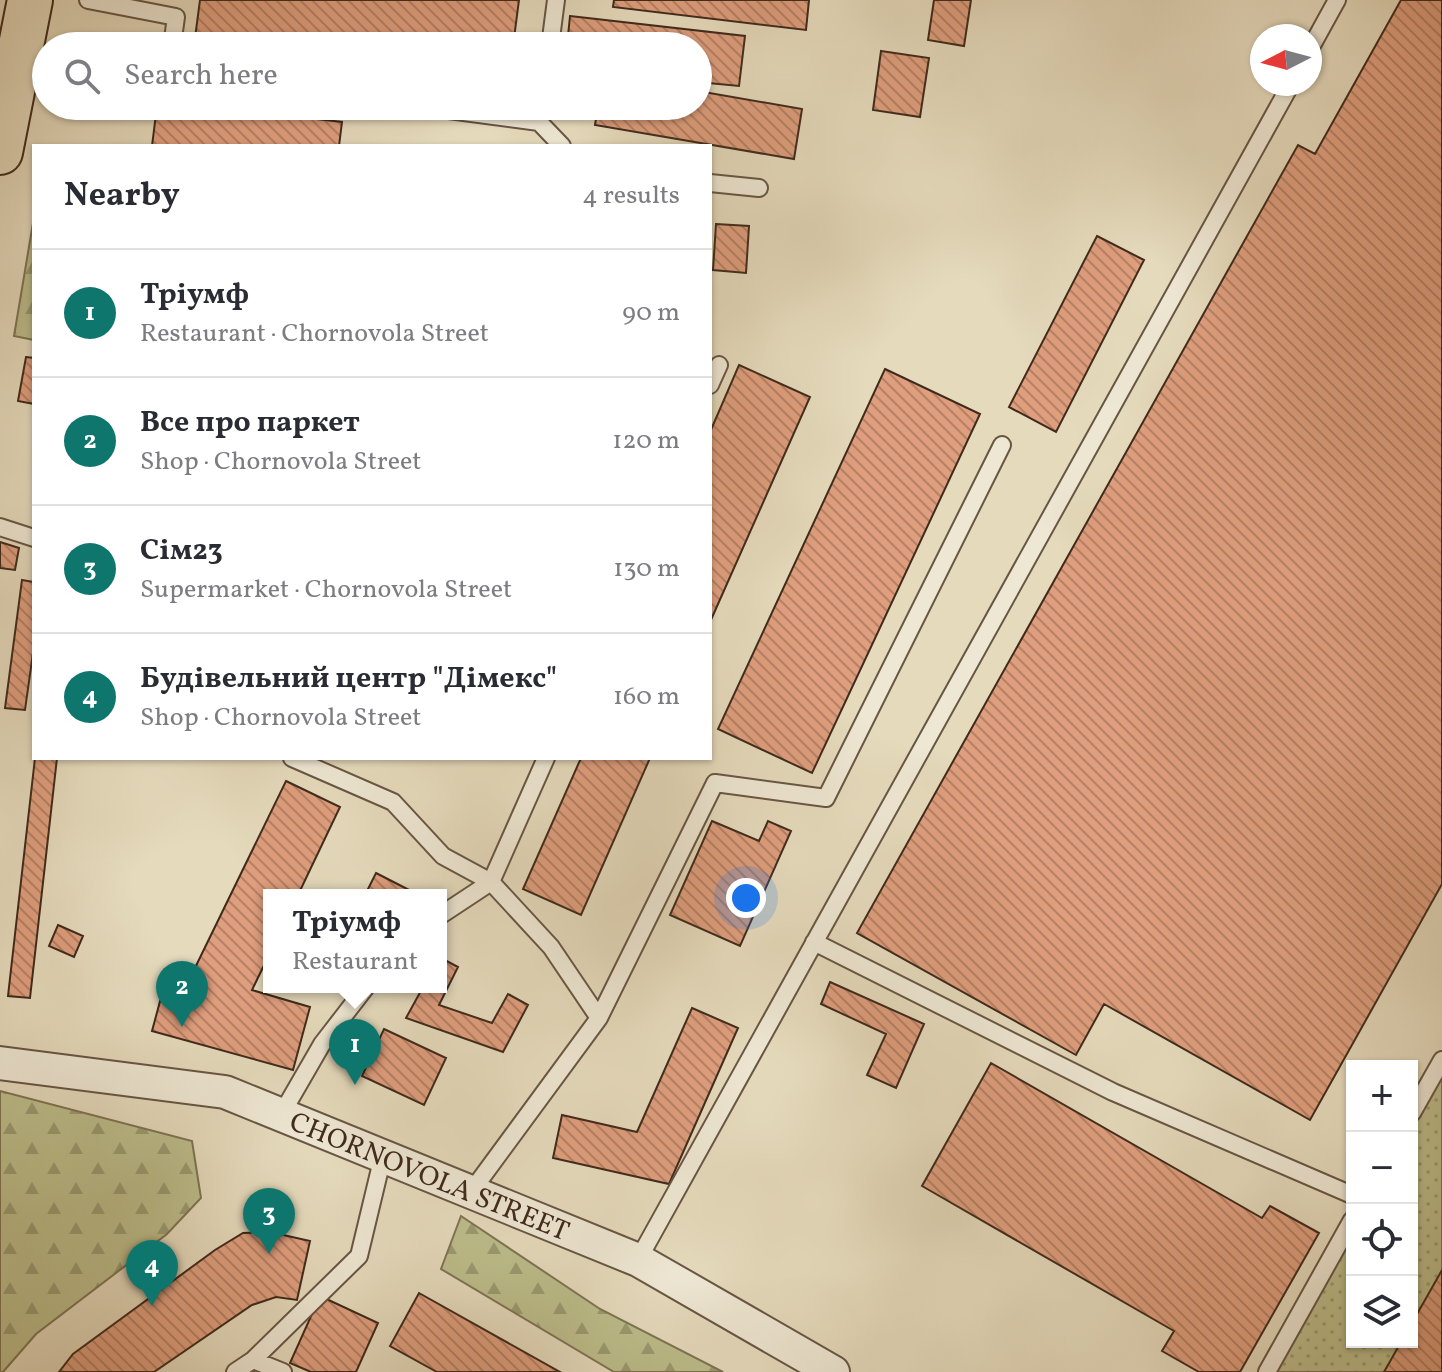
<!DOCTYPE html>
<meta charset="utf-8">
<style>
:root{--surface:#fff;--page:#f2f2f3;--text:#2b2b33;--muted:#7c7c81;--line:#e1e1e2;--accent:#0f766e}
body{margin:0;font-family:Vollkorn,serif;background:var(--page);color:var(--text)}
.controls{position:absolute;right:24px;bottom:24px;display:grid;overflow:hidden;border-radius:0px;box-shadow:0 2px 6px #0004}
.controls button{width:72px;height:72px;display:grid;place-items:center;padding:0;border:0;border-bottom:2px solid var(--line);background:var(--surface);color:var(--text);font:40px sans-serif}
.compass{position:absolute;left:1250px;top:24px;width:72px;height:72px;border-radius:50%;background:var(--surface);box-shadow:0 2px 6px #0004;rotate:264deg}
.you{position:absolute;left:746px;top:898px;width:28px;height:28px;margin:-20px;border:6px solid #fff;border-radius:50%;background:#1a73e8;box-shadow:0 0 0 12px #1a73e833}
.badge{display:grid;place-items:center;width:52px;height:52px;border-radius:50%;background:var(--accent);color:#fff;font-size:26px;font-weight:700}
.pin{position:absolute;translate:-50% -66px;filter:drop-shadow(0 2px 4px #0008)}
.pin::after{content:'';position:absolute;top:42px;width:28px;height:24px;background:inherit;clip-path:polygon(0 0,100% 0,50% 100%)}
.popup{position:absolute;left:263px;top:889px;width:184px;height:104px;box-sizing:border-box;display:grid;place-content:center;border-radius:0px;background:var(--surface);filter:drop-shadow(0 2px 6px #0005);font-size:26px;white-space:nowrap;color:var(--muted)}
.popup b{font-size:30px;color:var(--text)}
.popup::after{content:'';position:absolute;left:50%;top:100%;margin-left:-16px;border:16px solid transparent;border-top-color:var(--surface)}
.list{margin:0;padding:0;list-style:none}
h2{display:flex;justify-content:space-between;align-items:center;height:104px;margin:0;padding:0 32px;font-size:34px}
h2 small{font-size:26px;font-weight:400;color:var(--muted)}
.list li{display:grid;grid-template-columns:52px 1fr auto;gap:24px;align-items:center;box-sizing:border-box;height:128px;padding:0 32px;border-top:2px solid var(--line)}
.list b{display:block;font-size:30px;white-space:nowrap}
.list p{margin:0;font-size:26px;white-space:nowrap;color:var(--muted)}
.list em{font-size:26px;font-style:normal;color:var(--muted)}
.icon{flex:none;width:44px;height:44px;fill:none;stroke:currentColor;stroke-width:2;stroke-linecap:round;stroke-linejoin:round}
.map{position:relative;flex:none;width:1442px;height:1372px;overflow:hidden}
.search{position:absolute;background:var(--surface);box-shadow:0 2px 6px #0004;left:32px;top:32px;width:680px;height:88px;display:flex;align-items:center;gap:20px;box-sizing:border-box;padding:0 28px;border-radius:44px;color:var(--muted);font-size:30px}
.panel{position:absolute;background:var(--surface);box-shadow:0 2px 6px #0004;left:32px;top:144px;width:680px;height:616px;border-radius:0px}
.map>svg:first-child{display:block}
.grass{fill:url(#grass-dots);stroke:#7e7454;stroke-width:2}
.forest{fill:url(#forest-firs);stroke:#7e7454;stroke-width:2}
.building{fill:url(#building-back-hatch);stroke:#3f2a1c;stroke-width:2}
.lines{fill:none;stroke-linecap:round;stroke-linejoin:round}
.service-casing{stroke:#685644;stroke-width:20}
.minor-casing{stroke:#685644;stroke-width:36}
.primary-casing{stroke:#3f2a1c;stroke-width:48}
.service{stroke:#eee7d3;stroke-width:16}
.minor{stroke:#eee7d3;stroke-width:32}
.primary{stroke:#e5dabc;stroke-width:44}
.labels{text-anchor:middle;stroke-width:6;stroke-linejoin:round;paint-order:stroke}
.street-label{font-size:28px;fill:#3f2a1c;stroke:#eee7d3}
</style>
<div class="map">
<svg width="1442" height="1372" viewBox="0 0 1442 1372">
<defs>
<pattern id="grass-dots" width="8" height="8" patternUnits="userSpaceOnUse" patternTransform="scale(2)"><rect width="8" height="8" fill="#bcbd8b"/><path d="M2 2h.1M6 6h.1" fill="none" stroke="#9a9a71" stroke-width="1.8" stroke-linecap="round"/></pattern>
<pattern id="forest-firs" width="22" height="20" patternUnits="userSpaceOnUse" patternTransform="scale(2)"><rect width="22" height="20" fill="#bcbd8b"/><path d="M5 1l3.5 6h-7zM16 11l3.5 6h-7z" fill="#9a9a71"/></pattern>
<pattern id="building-back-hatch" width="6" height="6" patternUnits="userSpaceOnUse" patternTransform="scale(2)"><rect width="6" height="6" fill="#df9e7d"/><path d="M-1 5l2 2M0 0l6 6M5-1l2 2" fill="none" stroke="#b68166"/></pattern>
</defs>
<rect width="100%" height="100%" fill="#e5dabc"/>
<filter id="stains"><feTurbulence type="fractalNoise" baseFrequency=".0025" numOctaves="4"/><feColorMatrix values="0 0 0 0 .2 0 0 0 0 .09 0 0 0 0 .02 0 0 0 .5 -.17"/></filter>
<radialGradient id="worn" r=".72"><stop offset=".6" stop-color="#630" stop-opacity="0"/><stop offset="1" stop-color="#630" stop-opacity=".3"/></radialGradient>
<path class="grass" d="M1442 1060V1372H1267L1352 1220V1342H1412V1113Z"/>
<path class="forest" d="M34 217V340L14 336Z
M0 1091 192 1141 201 1198 167 1234 36 1334 3 1372H0Z
M461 1216 600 1309 723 1372H614L441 1269Z"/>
<path class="building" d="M200 0H519L513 46H262L195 38Z
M614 0H809L806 30 613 7Z
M934 0H971L964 46 928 40Z
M1401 0H1442V884L1310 1120 1104 1004 1076 1055 857 933 1298 145 1315 154Z
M570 16 745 36 739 86 698 82V46H567Z
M115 36 140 41 139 46H113Z
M881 51 929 58 920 117 873 110Z
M698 91 802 109 794 159 595 125 598 106H698Z
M157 106H204L342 122 339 146H152Z
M716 224 749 226 746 273 713 270Z
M1097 236 1144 260 1056 432 1009 407Z
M26 357 34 358V404L18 401Z
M739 365 810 397 710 622V432Z
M885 369 980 414 812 773 718 729Z
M0 542 19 548 15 570 0 568Z
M22 580 34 582V646L25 710 5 708Z
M35 758H57L30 998 8 996Z
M581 758H650L581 915 523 889Z
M286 781 340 807 298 895H269V955L252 990 310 1007 293 1070 152 1031 169 968 192 974Z
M712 821 759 841 768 821 791 831 740 946 670 915Z
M376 873 413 892 411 895H365Z
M58 925 83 936 74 957 49 946Z
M441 958 458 967 439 1005 492 1023 508 994 528 1005 503 1052 406 1018 423 987H441Z
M830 982 924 1024 896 1088 867 1075 886 1034 821 1004Z
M692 1008 738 1028 669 1184 553 1158 562 1115 637 1132Z
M384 1029 446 1058 424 1105 362 1076Z
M991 1063 1262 1218 1270 1206 1319 1233 1240 1372H1199L1162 1351 1174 1331 922 1186Z
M270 1232 310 1241 297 1300 276 1297 252 1305 154 1372H59L73 1354 215 1250 243 1233Z
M1442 1270V1372H1384L1401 1342H1412V1323Z
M419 1293 560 1372H437L390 1346Z
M320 1296 378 1323 356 1372H311L290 1363Z"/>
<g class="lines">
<g class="service-casing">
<path id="service" d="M88 0 176 17 172 46
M550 46 556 0
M1310 49 1337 0
M418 106 539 122 562 146
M539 122 541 106
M710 183 759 188
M710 385 719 365
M0 527 34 538
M292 758 393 802 443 856 491 882 551 947 599 1018 471 1192
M441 915 491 882 546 758
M814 942 1113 1092 1352 1195
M599 1018 715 783 826 798 1002 445
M1412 1113 1442 1060
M281 1115 322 1044 366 987
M638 1260 1291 84
M253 1360 283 1372
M235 1372 253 1360 359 1256 383 1156
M1267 1372 1352 1220"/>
</g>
<g class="minor-casing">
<g id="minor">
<path id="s1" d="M0 1063 225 1092 638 1260 833 1372"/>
</g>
</g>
<g class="primary-casing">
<path id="primary" d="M0 152 30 0"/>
</g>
<use href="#service" class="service"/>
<use href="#minor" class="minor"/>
<use href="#primary" class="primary"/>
</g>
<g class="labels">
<g class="street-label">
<text dy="10" stroke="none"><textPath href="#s1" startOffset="448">CHORNOVOLA STREET</textPath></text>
</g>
</g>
<rect width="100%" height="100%" filter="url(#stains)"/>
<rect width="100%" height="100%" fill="url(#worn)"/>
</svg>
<div class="controls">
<button>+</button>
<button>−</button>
<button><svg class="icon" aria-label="locate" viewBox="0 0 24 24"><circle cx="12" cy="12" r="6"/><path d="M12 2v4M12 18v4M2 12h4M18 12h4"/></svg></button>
<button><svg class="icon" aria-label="layers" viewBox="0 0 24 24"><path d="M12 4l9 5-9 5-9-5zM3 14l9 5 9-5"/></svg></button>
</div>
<svg class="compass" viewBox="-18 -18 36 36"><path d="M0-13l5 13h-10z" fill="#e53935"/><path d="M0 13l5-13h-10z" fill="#7c7c81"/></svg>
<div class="you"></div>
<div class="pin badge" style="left:355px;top:1085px">1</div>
<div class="popup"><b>Тріумф</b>Restaurant</div>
<div class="pin badge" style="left:182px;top:1027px">2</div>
<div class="pin badge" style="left:269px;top:1254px">3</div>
<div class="pin badge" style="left:152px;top:1306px">4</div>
<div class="search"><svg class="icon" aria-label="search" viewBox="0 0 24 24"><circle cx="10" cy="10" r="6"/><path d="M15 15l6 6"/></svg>Search here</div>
<section class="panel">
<h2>Nearby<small>4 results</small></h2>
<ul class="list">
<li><span class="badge">1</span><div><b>Тріумф</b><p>Restaurant · Chornovola Street</p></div><em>90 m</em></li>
<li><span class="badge">2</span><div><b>Все про паркет</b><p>Shop · Chornovola Street</p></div><em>120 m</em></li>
<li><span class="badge">3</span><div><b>Сім23</b><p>Supermarket · Chornovola Street</p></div><em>130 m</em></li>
<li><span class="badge">4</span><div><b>Будівельний центр &quot;Дімекс&quot;</b><p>Shop · Chornovola Street</p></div><em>160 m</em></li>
</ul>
</section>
</div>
